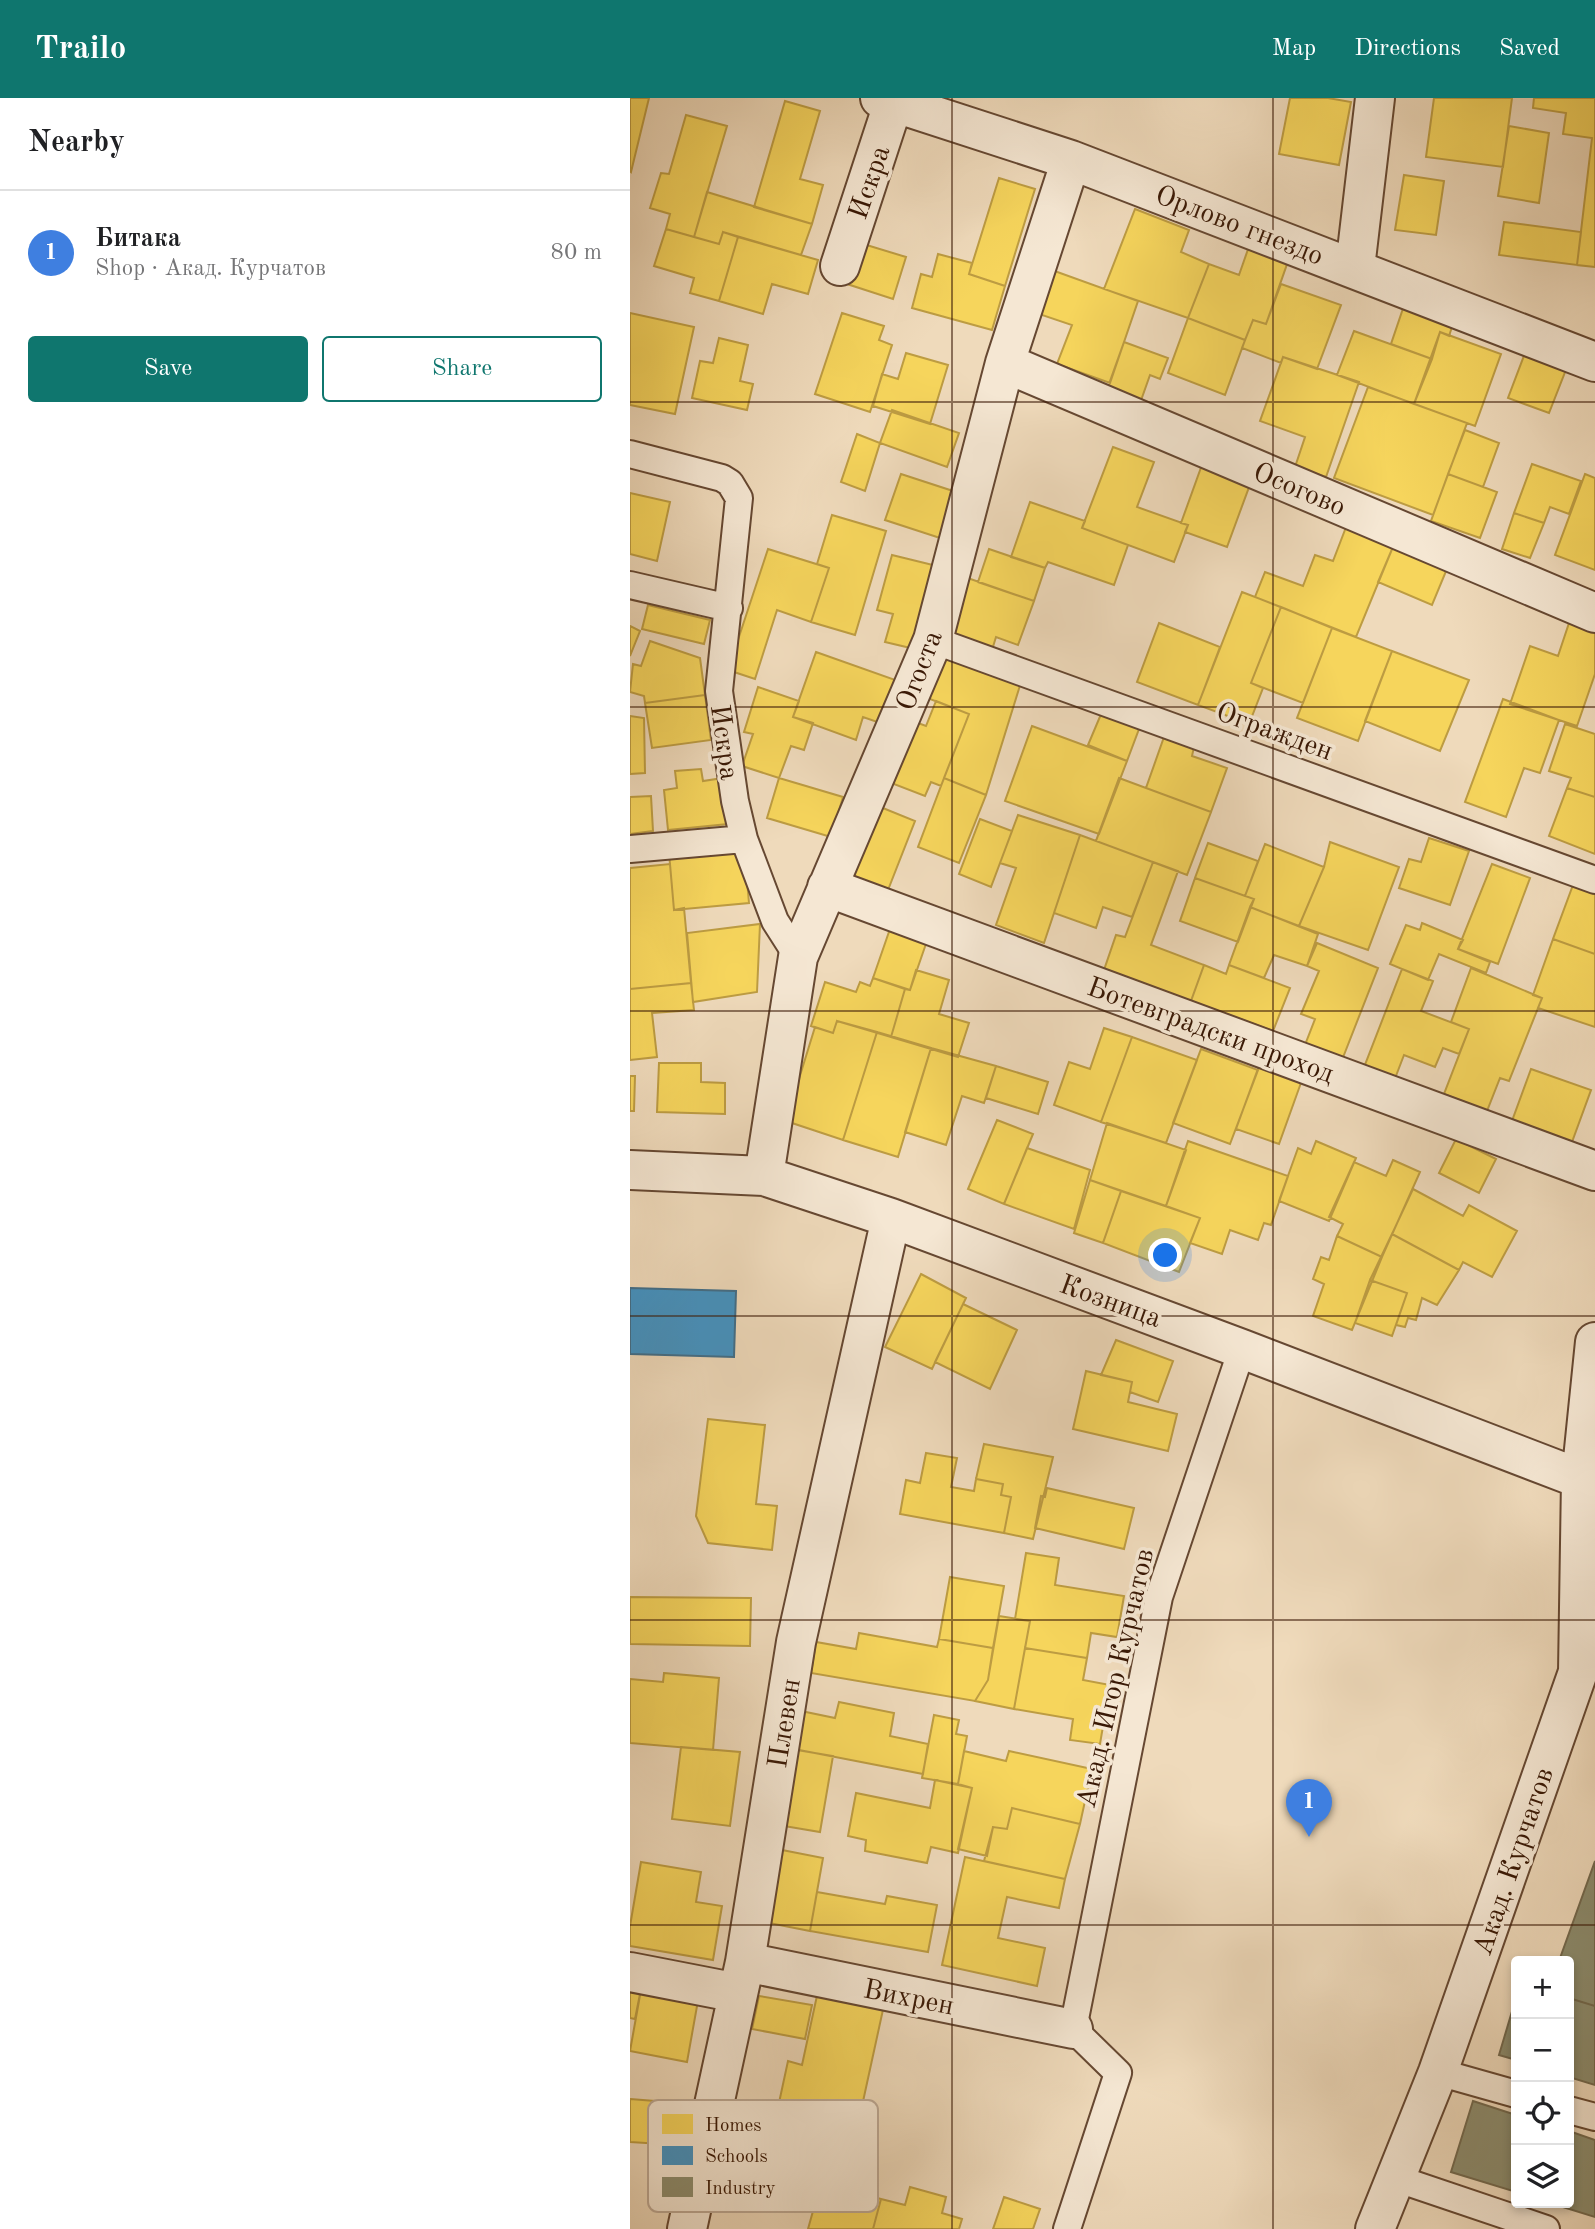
<!DOCTYPE html>
<meta charset="utf-8">
<style>
:root{--surface:#fff;--page:#f2f2f2;--text:#202124;--muted:#757577;--line:#e0e0e0;--accent:#0f766e}
body{margin:0;font-family:"Old Standard TT",serif;background:var(--page);color:var(--text)}
.controls{position:absolute;right:21px;bottom:21px;display:grid;overflow:hidden;border-radius:7px;box-shadow:0 4px 10px #0003}
.controls button{width:63px;height:63px;display:grid;place-items:center;padding:0;border:0;border-bottom:2px solid var(--line);background:var(--surface);color:var(--text);font:35px sans-serif}
.you{position:absolute;left:536px;top:1158px;width:24px;height:24px;margin:-18px;border:5px solid #fff;border-radius:50%;background:#1a73e8;box-shadow:0 0 0 10px #1a73e833}
.badge{display:grid;place-items:center;width:46px;height:46px;border-radius:50%;background:var(--accent);color:#fff;font-size:23px;font-weight:700}
.pin{position:absolute;translate:-50% -58px;filter:drop-shadow(0 2px 4px #0008)}
.pin::after{content:'';position:absolute;top:37px;width:24px;height:21px;background:inherit;clip-path:polygon(0 0,100% 0,50% 100%)}
.list{margin:0;padding:0;list-style:none}
h2{display:flex;justify-content:space-between;align-items:center;height:91px;margin:0;padding:0 28px;font-size:30px}
h2 small{font-size:23px;font-weight:400;color:var(--muted)}
.list li{display:grid;grid-template-columns:46px 1fr auto;gap:21px;align-items:center;box-sizing:border-box;height:126px;padding:0 28px;border-top:2px solid var(--line)}
.list b{display:block;font-size:26px;white-space:nowrap}
.list p{margin:0;font-size:23px;white-space:nowrap;color:var(--muted)}
.list em{font-size:23px;font-style:normal;color:var(--muted)}
.actions{display:flex;gap:14px;padding:21px 28px}
.actions a{flex:1;padding:16px 0;border:2px solid var(--accent);border-radius:7px;text-align:center;font-size:24px;color:var(--accent)}
.actions .main{background:var(--accent);color:#fff}
.icon{flex:none;width:38px;height:38px;fill:none;stroke:currentColor;stroke-width:2;stroke-linecap:round;stroke-linejoin:round}
.map{position:relative;flex:none;width:965px;height:2131px;overflow:hidden}
header{display:flex;align-items:center;gap:42px;box-sizing:border-box;height:98px;padding:0 35px;background:var(--accent);color:#fff}
header strong{font-size:33px}
nav{display:flex;gap:38px;margin-inline-start:auto;font-size:24px}
main{display:flex}
aside{flex:1;background:var(--surface)}
.map>svg:first-child{display:block}
.homes{fill:#f6d55c;stroke:#bd9c42;stroke-width:2}
.schools{fill:#4393c3;stroke:#406e8a;stroke-width:2}
.industry{fill:#8c8c6e;stroke:#73694e;stroke-width:2}
.lines{fill:none;stroke-linecap:round;stroke-linejoin:round}
.service-casing{stroke:#664832;stroke-width:30}
.minor-casing{stroke:#664832;stroke-width:42}
.service{stroke:#f5e7d3;stroke-width:26}
.minor{stroke:#f5e7d3;stroke-width:38}
.grid{fill:none;stroke:#391805;stroke-width:2;stroke-opacity:0.55}
.labels{text-anchor:middle;stroke-width:7;stroke-linejoin:round;paint-order:stroke}
.street-label{font-size:28px;fill:#391805;stroke:#f5e7d3}
.key{fill:#f5e7d3;stroke:#bda995;stroke-width:2}
.key-label{font-size:19px;fill:#391805}
</style>
<header>
<strong>Trailo</strong>
<nav><a>Map</a><a>Directions</a><a>Saved</a></nav>
</header>
<main>
<aside>
<h2>Nearby<small></small></h2>
<ul class="list">
<li><span class="badge" style="background:#3f7fe0">1</span><div><b>Битака</b><p>Shop · Акад. Курчатов</p></div><em>80 m</em></li>
</ul>
<div class="actions"><a class="main">Save</a><a>Share</a></div>
</aside>
<div class="map">
<svg width="965" height="2131" viewBox="0 0 965 2131">
<rect width="100%" height="100%" fill="#efdabb"/>
<filter id="stains"><feTurbulence type="fractalNoise" baseFrequency=".00286" numOctaves="4"/><feColorMatrix values="0 0 0 0 .2 0 0 0 0 .09 0 0 0 0 .02 0 0 0 .5 -.17"/></filter>
<radialGradient id="worn" r=".72"><stop offset=".6" stop-color="#630" stop-opacity="0"/><stop offset="1" stop-color="#630" stop-opacity=".3"/></radialGradient>
<path class="homes" d="M0 0H19L1 74 0 73Z
M660 0H698L721 4 709 67 649 56Z
M804 0H882L873 69 796 59Z
M904 0H965V169L947 167 962 40 933 36 936 15 903 10Z
M155 3 190 13 170 81 193 87 182 126 124 109Z
M56 17 97 28 64 139 36 131 40 116 20 110 31 75 39 76Z
M879 28 919 35 909 105 868 98Z
M774 77 814 83 806 137 765 132Z
M369 80 405 91 375 188 339 176Z
M77 94 182 126 171 157 93 134 89 146 64 139Z
M505 111 559 132 551 154 579 166 558 220 474 191Z
M874 124 951 134 947 167 869 157Z
M36 131 89 146 93 134 108 139 89 203 60 195 64 180 24 168Z
M623 137 662 152 636 226 623 222 615 242 558 220 579 166 609 177Z
M108 139 188 162 178 196 142 186 133 216 89 203Z
M230 145 276 159 263 201 217 186Z
M308 156 342 165 339 176 375 188 362 232 282 210 291 176 302 179Z
M419 171 508 203 480 285 427 266 442 227 403 214Z
M783 181 833 196 819 238 810 234 802 261 761 246Z
M651 186 711 207 687 271 653 259 651 265 612 250 623 222 636 226Z
M0 215 64 229 45 316 0 307Z
M212 215 254 228 249 242 262 247 240 314 185 296Z
M558 220 615 242 595 297 538 275Z
M906 226 948 241 919 315 878 300Z
M724 233 802 261 784 306 707 277Z
M810 234 871 256 845 328 784 306Z
M89 240 118 247 110 283 123 286 117 312 62 300 70 263 83 265Z
M494 244 538 260 530 281 520 277 509 308 475 297Z
M276 255 318 267 300 326 243 308 252 276 268 281Z
M653 259 729 284 696 379 665 369 675 339 630 323Z
M738 289 837 325 803 417 704 380Z
M262 312 329 335 317 369 250 345Z
M835 332 869 345 853 389 818 376Z
M227 336 250 345 235 393 211 384Z
M483 349 524 364 507 409 558 427 544 464 452 430Z
M573 364 622 381 597 449 555 434 558 427 551 425Z
M902 366 951 383 939 416 920 409 914 425 884 415Z
M271 376 326 394 310 440 255 422Z
M818 376 867 394 850 440 801 423Z
M955 376 965 380V472L925 457Z
M0 395 40 404 27 463 0 456Z
M400 404 455 423 452 430 498 447 484 487 418 464 415 470 381 459Z
M884 415 914 425 900 460 872 451Z
M202 417 256 433 225 537 181 524 199 470 187 466Z
M718 424 765 444 726 539 625 499 635 474 673 488 685 457 703 463Z
M765 444 819 466 802 507 748 484Z
M138 451 199 470 181 524 147 512 125 581 98 572Z
M359 451 415 470 404 503 348 484Z
M262 457 311 469 289 552 255 544 263 516 247 512Z
M329 477 404 503 388 547 366 539 362 552 310 536Z
M612 494 651 509 621 585 633 590 619 626 568 607Z
M18 507 80 522 74 546 12 531Z
M651 509 702 530 673 605 621 585Z
M941 519 965 527V576L947 628 880 606 900 548 928 558Z
M529 525 590 549 568 607 507 584Z
M0 528 10 533 0 558Z
M702 530 762 553 728 643 667 620Z
M20 543 70 560 75 597 15 605 14 598 0 594 3 566 11 568Z
M307 552 392 581 356 697 314 680 339 616 292 598Z
M762 553 839 582 810 653 735 623Z
M186 554 271 584 256 627 233 619 226 642 163 619Z
M128 589 169 603 163 619 183 625 174 652 161 648 149 680 112 668 123 636 114 634Z
M75 597 81 642 22 650 15 605Z
M873 601 929 622 910 675 894 670 876 719 835 704Z
M306 603 339 616 311 688 301 684 295 698 256 683 280 622 296 628Z
M474 609 512 623 497 663 458 647Z
M0 618 14 620 15 675 0 676Z
M935 626 965 636V699L937 690 941 680 919 673Z
M402 628 497 663 469 736 375 703Z
M534 639 564 649 562 658 597 670 581 714 516 690Z
M71 671 73 683 93 680 98 726 38 732 34 692 47 690 45 673Z
M149 680 213 699 201 739 137 720Z
M314 680 356 697 329 765 288 749Z
M489 680 581 714 557 777 466 743Z
M937 690 965 699V756L919 738Z
M21 698 23 733 0 736V699Z
M243 706 285 723 258 792 216 776Z
M388 717 450 737 414 845 366 827 386 770 370 765Z
M350 721 382 733 361 789 329 776Z
M450 737 523 764 502 819 473 809 466 830 424 815Z
M799 740 839 753 820 807 769 790 779 761 791 764Z
M700 744 769 769 738 852 669 828 694 769Z
M578 745 628 763 615 798 565 780Z
M635 746 694 769 669 828 620 809 624 801 615 798Z
M114 749 119 805 44 812 39 755Z
M523 764 548 773 521 847 574 867 561 903 474 872 486 837 495 839Z
M40 766 44 812 54 810 61 885 0 891V770Z
M862 766 900 780 868 866 828 851Z
M565 780 624 801 608 844 550 823Z
M943 787 965 795V856L923 841Z
M620 809 688 836 677 868 644 857 634 880 599 867Z
M792 825 833 842 828 851 860 864 856 875 809 856 798 882 760 866 776 827 790 832Z
M130 826 127 894 63 904 57 835Z
M261 828 298 840 280 892 243 880Z
M923 841 965 856V929L908 910 912 900 903 897Z
M687 845 748 870 712 962 675 947 685 921 671 916 689 873 677 868Z
M574 867 596 876 599 867 660 890 643 933 561 903Z
M841 870 912 900 879 983 870 980 857 1013 814 996 839 931 821 924Z
M772 871 803 883 791 913 839 931 829 956 813 950 805 969 774 957 764 983 733 972Z
M286 872 319 882 309 916 339 925 328 959 261 939 275 891 280 892Z
M243 880 275 891 261 939 207 923 203 935 181 928 195 884 226 894 230 884 240 888Z
M61 885 64 912 22 915 27 959 0 962V891Z
M207 923 247 934 213 1042 156 1023 185 929 203 935Z
M474 930 502 939 471 1024 424 1007 439 964 460 971Z
M247 934 301 950 268 1059 213 1042Z
M502 939 567 962 536 1045 471 1024Z
M301 950 366 968 354 1005 332 998 316 1047 275 1034Z
M571 951 628 972 600 1046 543 1025Z
M29 965H71V984L95 985V1016L27 1014Z
M366 968 418 984 408 1016 356 1000Z
M629 968 672 982 649 1046 606 1031Z
M901 971 961 992 942 1044 882 1023Z
M0 978H5L4 1013H0Z
M367 1022 403 1036 374 1106 338 1091Z
M477 1025 556 1052 536 1108 460 1082Z
M826 1041 866 1061 849 1095 809 1075Z
M558 1043 658 1078 641 1127 634 1125 628 1142 600 1132 592 1156 560 1145 570 1120 536 1108Z
M686 1043 726 1060 699 1123 649 1103 668 1050 681 1056Z
M397 1050 460 1072 444 1131 374 1106Z
M763 1062 790 1074 752 1159 707 1138 713 1126 699 1119 724 1064 756 1078Z
M460 1082 491 1093 473 1145 444 1135Z
M783 1091 833 1118 839 1107 887 1133 862 1179 833 1164 829 1172 762 1136Z
M491 1093 570 1120 549 1174 473 1145Z
M762 1136 829 1172 807 1207 792 1200 786 1222 778 1220 775 1229 766 1227 777 1195 740 1182Z
M707 1138 752 1159 722 1232 683 1218 694 1186 683 1181 691 1159 699 1162Z
M291 1176 336 1200 302 1271 255 1249Z
M740 1182 777 1195 762 1238 725 1225Z
M333 1206 387 1232 360 1291 305 1264Z
M486 1242 543 1263 528 1304 500 1294 502 1284 471 1277Z
M456 1273 502 1284 498 1304 547 1316 538 1353 443 1331Z
M78 1321 135 1327 126 1406 147 1408 142 1452 78 1445 66 1418Z
M354 1346 423 1359 403 1441 374 1435 381 1399 371 1397 373 1386 346 1381Z
M296 1355 327 1360 321 1389 344 1393 346 1381 373 1386 371 1397 381 1399 374 1435 270 1416 276 1382 290 1385Z
M417 1390 504 1410 494 1451 405 1430 411 1398 415 1399Z
M396 1455 429 1460 425 1487 494 1498 487 1539 461 1535 457 1560 395 1550 400 1523 385 1521Z
M320 1479 374 1488 363 1550 309 1541Z
M0 1499 121 1500 120 1548 0 1546Z
M369 1518 400 1523 384 1611 345 1603 358 1582Z
M229 1535 307 1549 309 1541 363 1550 358 1582 345 1603 181 1575 186 1544 226 1551Z
M395 1550 457 1560 453 1582 480 1587 470 1646 440 1642 443 1621 384 1611Z
M34 1575 89 1580 83 1652 0 1645V1581L33 1584Z
M209 1604 264 1615 260 1638 298 1646 293 1676 164 1651 171 1613 205 1620Z
M304 1617 329 1622 326 1636 337 1638 328 1686 292 1680Z
M51 1649 110 1654 100 1728 42 1721Z
M155 1650 203 1658 190 1734 142 1726Z
M334 1653 376 1663 379 1653 462 1671 450 1726 382 1710 377 1731 363 1729 357 1758 328 1751 342 1690 328 1686Z
M305 1682 342 1690 328 1755 301 1749 297 1765 235 1753 236 1742 218 1738 226 1695 300 1710Z
M382 1710 450 1726 435 1781 354 1763 363 1729 377 1731Z
M147 1751 193 1760 180 1833 134 1824Z
M335 1759 435 1781 429 1810 377 1799 368 1840 415 1850 407 1888 312 1867Z
M11 1764 71 1774 66 1804 92 1808 83 1862 0 1848V1828Z
M187 1794 255 1806 257 1798 307 1807 298 1854 180 1833Z
M0 1884 12 1886 5 1921 0 1920Z
M12 1886 69 1897 57 1964 0 1953Z
M188 1893 254 1907 227 2031 147 2014 158 1963 172 1967Z
M129 1898 182 1907 175 1941 122 1931Z
M0 2001 50 2005 47 2047 0 2044Z
M280 2089 316 2099 312 2115 332 2121 329 2131H243L251 2101 275 2107Z
M213 2091 251 2101 243 2131H178L185 2106 208 2111Z
M374 2099 410 2111 403 2131H363Z"/>
<path class="schools" d="M0 1190 106 1193 104 1259 0 1256Z"/>
<path class="industry" d="M965 1763V1908L939 1900V1863H929Z
M886 1900V1962L869 1957Z
M939 1900 965 1908V1987L939 1979Z
M843 2003 886 2017V2094L821 2074Z
M939 2033 965 2042V2119L920 2105H939Z"/>
<g class="lines">
<g class="service-casing">
<path id="service" d="M0 356 92 380 100 385 109 400 89 593 105 703 114 741 145 823 168 859
M0 487 99 510
M303 542 965 782
M0 751 114 741
M808 1974 886 1996
M939 2012 965 2019
M765 2080 916 2131
M437 2131 488 1975 443 1931 529 1499 612 1251"/>
</g>
<g class="minor-casing">
<path id="minor" d="M250 0 441 62 965 264
M210 168 265 0
M725 170 745 0
M375 265 965 515
M197 789 965 1073
M0 1072 134 1078 261 1120 612 1251 951 1381
M134 1078 168 859 303 542 375 265 441 62
M115 1864 443 1931
M0 1874 108 1895
M57 2131 115 1864 166 1544 261 1120
M745 2131 808 1974 948 1574 951 1381 965 1244"/>
</g>
<use href="#service" class="service"/>
<use href="#minor" class="minor"/>
</g>
<path class="grid" d="M322 0V2131M643 0V2131M0 304H965M0 609H965M0 913H965M0 1218H965M0 1522H965M0 1827H965"/>
<g class="labels">
<g class="street-label">
<text transform="translate(238 84) rotate(-71)" y="10">Искра</text>
<text transform="translate(610 126) rotate(21)" y="10">Орлово гнездо</text>
<text transform="translate(670 390) rotate(23)" y="10">Осогово</text>
<text transform="translate(288 572) rotate(-69)" y="10">Огоста</text>
<text transform="translate(645 632) rotate(20)" y="10">Огражден</text>
<text transform="translate(96 644) rotate(82)" y="10">Искра</text>
<text transform="translate(581 931) rotate(20)" y="10">Ботевградски проход</text>
<text transform="translate(481 1202) rotate(20)" y="10">Козница</text>
<text transform="translate(484 1580) rotate(-77)" y="10">Акад. Игор Курчатов</text>
<text transform="translate(153 1625) rotate(-81)" y="10">Плевен</text>
<text transform="translate(882 1763) rotate(-71)" y="10">Акад. Курчатов</text>
<text transform="translate(279 1898) rotate(11)" y="10">Вихрен</text>
</g>
</g>
<rect x="18" y="2002" width="230" height="112" rx="10" class="key"/>
<rect x="32" y="2016" width="31" height="20" fill="#f6d55c"/>
<rect x="32" y="2048" width="31" height="19" fill="#4393c3"/>
<rect x="32" y="2079" width="31" height="20" fill="#8c8c6e"/>
<g class="key-label">
<text x="75" y="2033">Homes</text>
<text x="75" y="2064">Schools</text>
<text x="75" y="2096">Industry</text>
</g>
<rect width="100%" height="100%" filter="url(#stains)"/>
<rect width="100%" height="100%" fill="url(#worn)"/>
</svg>
<div class="controls">
<button>+</button>
<button>−</button>
<button><svg class="icon" aria-label="locate" viewBox="0 0 24 24"><circle cx="12" cy="12" r="6"/><path d="M12 2v4M12 18v4M2 12h4M18 12h4"/></svg></button>
<button><svg class="icon" aria-label="layers" viewBox="0 0 24 24"><path d="M12 4l9 5-9 5-9-5zM3 14l9 5 9-5"/></svg></button>
</div>
<div class="you"></div>
<div class="pin badge" style="left:679px;top:1739px;background:#3f7fe0">1</div>
</div>
</main>
